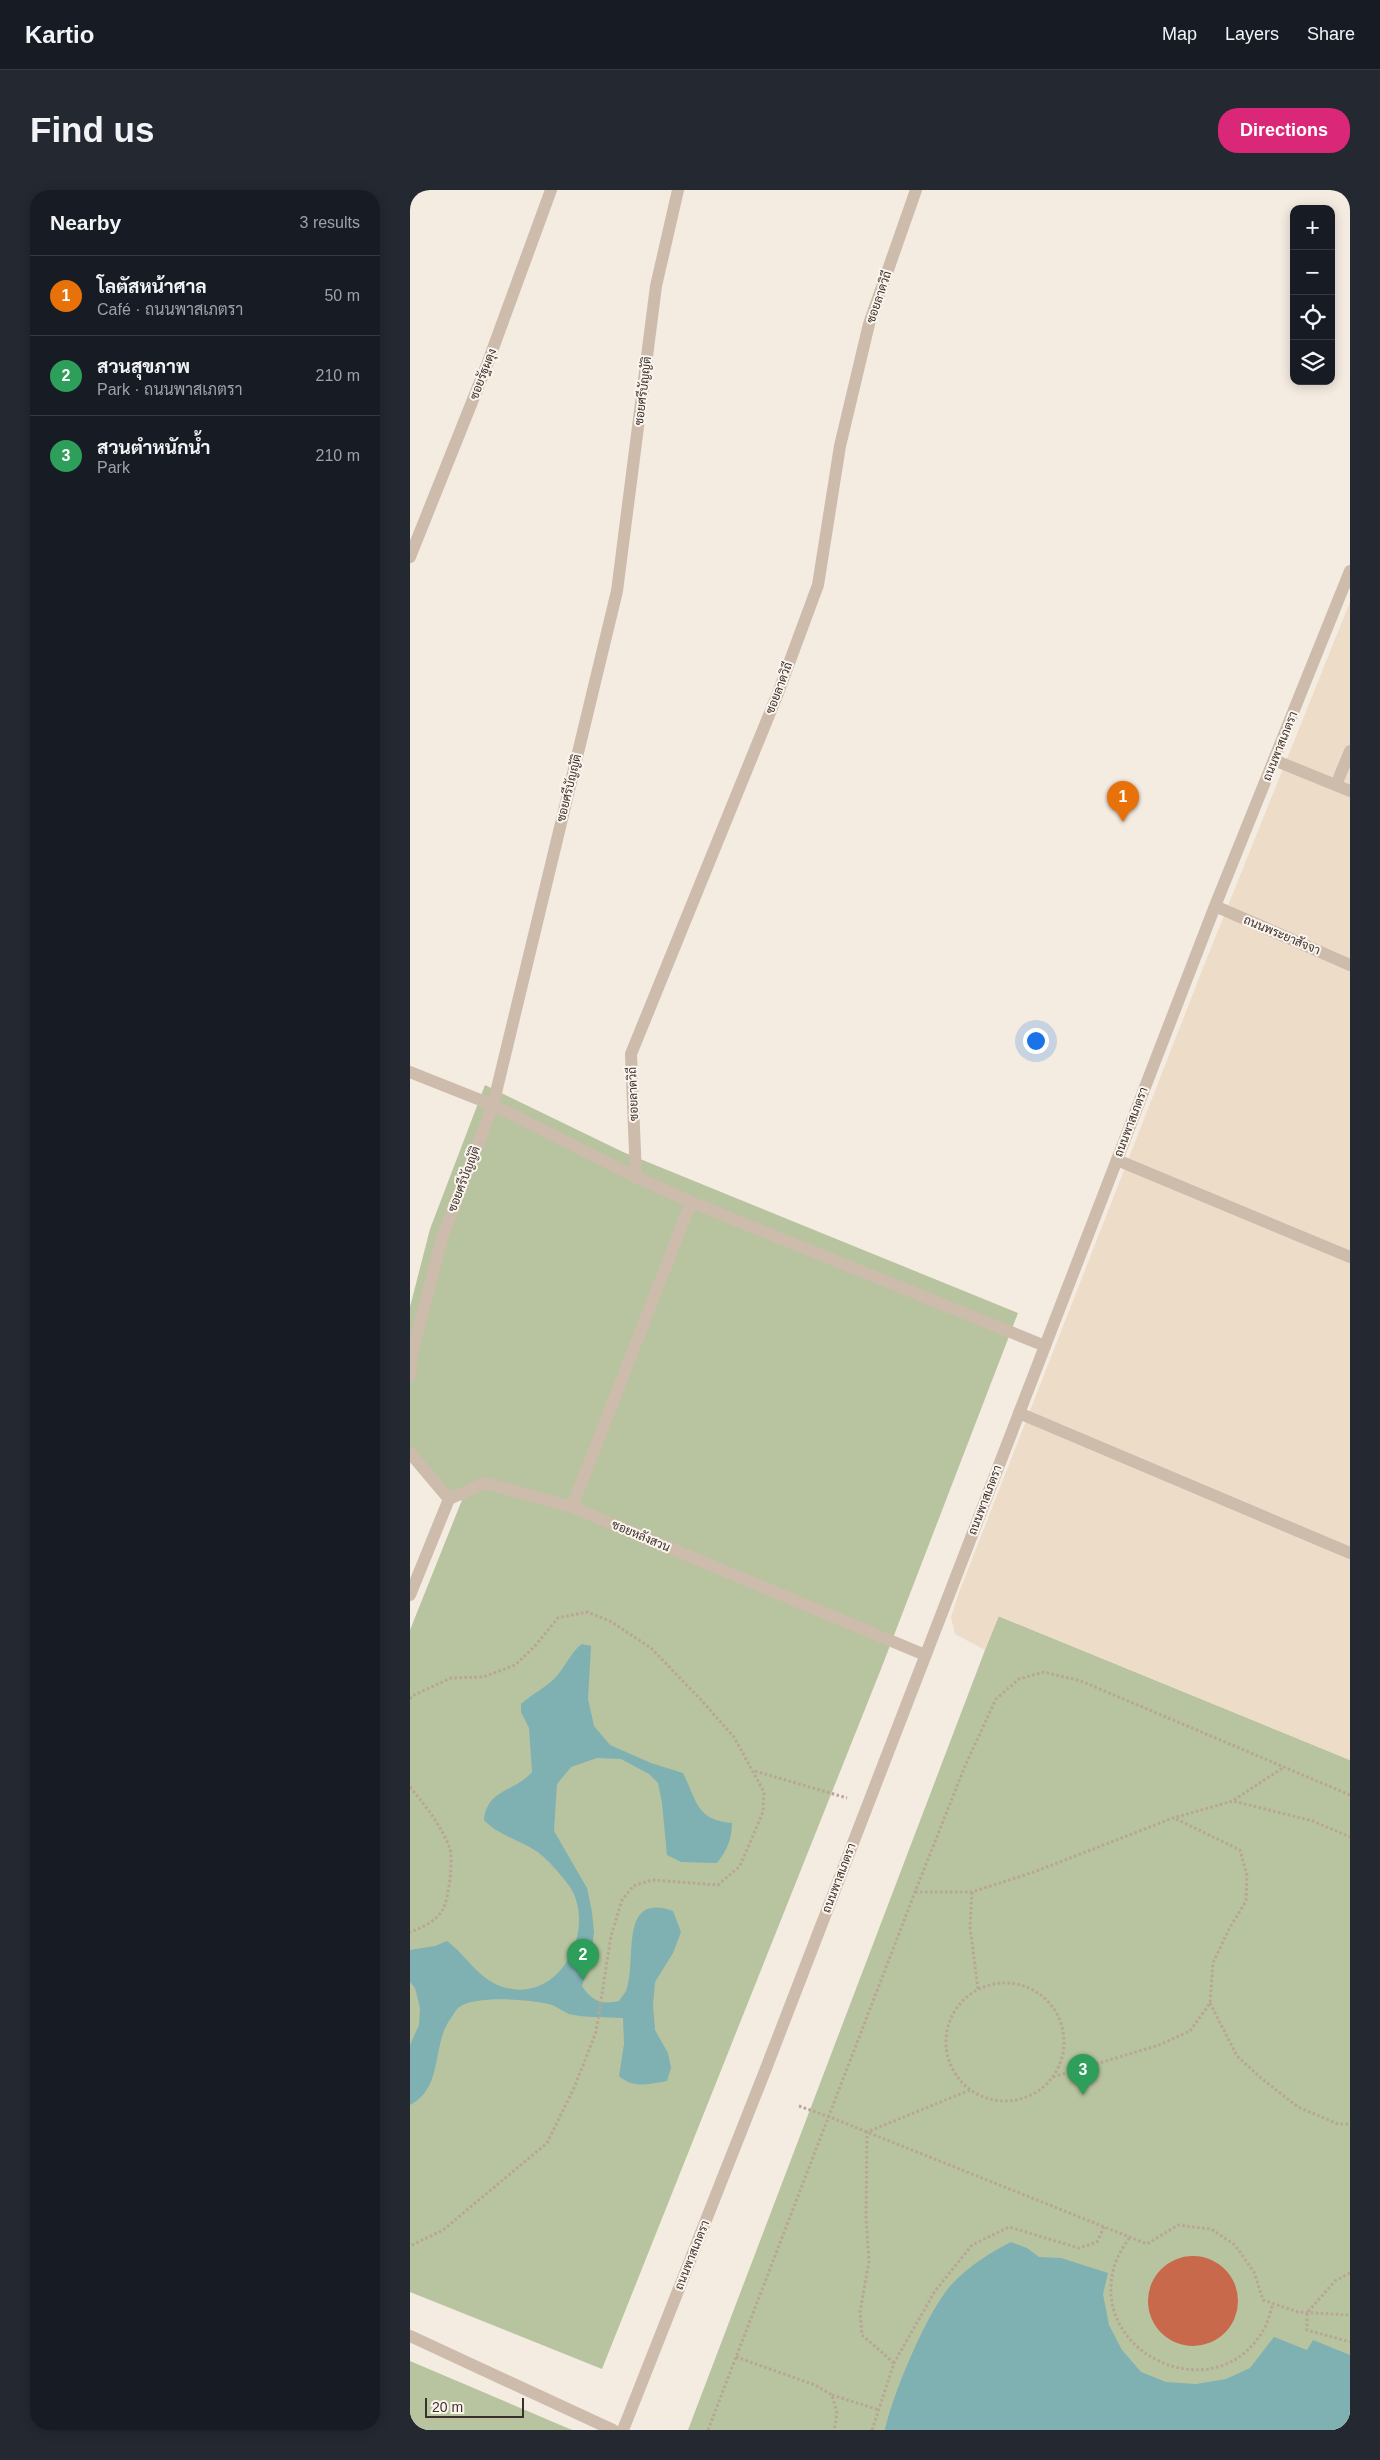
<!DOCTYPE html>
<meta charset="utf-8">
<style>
:root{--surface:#171b24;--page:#242831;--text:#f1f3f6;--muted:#9ea1a6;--line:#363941;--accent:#db2777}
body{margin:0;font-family:Helvetica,Sarabun,sans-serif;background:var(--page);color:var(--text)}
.controls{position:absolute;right:15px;top:15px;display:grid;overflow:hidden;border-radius:10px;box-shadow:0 2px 12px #0003}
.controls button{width:45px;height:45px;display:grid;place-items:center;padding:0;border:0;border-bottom:1px solid var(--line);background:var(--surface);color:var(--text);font:25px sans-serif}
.scale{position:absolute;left:15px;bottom:12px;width:99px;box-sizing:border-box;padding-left:5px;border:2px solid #3b302b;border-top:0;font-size:14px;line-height:18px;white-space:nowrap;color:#3b302b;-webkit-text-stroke:4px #fbf5ee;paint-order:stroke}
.you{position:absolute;left:625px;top:850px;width:18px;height:18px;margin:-12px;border:4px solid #fff;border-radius:50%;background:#1a73e8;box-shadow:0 0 0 8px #1a73e833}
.badge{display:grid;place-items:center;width:32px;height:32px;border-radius:50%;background:var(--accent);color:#fff;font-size:16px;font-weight:700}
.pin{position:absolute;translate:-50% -41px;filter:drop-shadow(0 1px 2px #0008)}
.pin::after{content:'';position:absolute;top:26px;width:18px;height:15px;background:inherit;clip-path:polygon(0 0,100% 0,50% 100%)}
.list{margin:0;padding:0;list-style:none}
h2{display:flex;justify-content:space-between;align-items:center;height:65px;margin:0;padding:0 20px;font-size:21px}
h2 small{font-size:16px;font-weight:400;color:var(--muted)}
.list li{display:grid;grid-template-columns:32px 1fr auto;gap:15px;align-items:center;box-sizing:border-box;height:80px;padding:0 20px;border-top:1px solid var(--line)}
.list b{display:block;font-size:19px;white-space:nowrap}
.list p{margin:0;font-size:16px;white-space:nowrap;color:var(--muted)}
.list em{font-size:16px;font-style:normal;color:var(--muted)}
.icon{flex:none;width:28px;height:28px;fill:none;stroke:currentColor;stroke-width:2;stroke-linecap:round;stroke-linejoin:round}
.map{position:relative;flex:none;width:940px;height:2240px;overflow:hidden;border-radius:20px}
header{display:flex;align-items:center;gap:30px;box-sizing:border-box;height:70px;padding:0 25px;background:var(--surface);border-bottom:1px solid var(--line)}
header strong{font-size:24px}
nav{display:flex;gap:28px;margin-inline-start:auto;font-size:18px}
.intro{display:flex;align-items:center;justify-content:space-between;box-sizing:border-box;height:120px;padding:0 30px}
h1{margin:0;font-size:35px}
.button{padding:12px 22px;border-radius:20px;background:var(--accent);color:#fff;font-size:18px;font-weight:700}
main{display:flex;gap:30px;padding:0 30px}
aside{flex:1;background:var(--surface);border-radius:20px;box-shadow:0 2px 12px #0003}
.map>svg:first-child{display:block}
.green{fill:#b8c4a0}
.plaza{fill:#ecdcc8}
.water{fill:#7fb0b2}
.building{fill:#c8694b}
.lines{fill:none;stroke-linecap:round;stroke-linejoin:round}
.path{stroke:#b9a596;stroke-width:3;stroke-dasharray:2.5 2.5;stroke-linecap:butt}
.service{stroke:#cdbbac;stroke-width:12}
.minor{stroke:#cdbbac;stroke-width:12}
.tertiary{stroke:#cdbbac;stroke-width:12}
.labels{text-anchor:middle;stroke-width:4;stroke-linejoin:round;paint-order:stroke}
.street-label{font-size:12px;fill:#3b302b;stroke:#fbf5ee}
</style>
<header>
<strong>Kartio</strong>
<nav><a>Map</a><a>Layers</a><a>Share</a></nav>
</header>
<div class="intro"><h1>Find us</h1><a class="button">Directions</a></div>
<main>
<aside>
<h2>Nearby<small>3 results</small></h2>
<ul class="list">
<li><span class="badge" style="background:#e8710a">1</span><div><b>โลตัสหน้าศาล</b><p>Café · ถนนพาสเภตรา</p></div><em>50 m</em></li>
<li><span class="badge" style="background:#2e9e5b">2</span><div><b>สวนสุขภาพ</b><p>Park · ถนนพาสเภตรา</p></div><em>210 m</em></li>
<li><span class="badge" style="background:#2e9e5b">3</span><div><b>สวนตำหนักน้ำ</b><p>Park</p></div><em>210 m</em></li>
</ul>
</aside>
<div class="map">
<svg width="940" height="2240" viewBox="0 0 940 2240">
<rect width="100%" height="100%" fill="#f4ebe1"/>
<path class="green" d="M75 895 213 962 608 1123 471 1479 192 2179 0 2102V1440L52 1310 27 1302 0 1270V1117L20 1039Z
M588 1426 940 1570V2240H278Z
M0 2171 162 2240H0Z"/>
<path class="plaza" d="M940 412V1570L589 1426 575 1460 545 1444 541 1427 550 1400 795 773Z"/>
<path class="water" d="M172 1454 181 1456 178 1509 184 1536 200 1555 241 1573 273 1583C287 1611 286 1630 322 1633 322 1649 317 1660 307 1673L271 1672 257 1665 252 1613 248 1593 239 1584 211 1569 187 1568 161 1577 147 1594 144 1641 177 1698 182 1722 184 1742 181 1769 172 1796C182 1811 191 1815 209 1811 211 1808 214 1804 216 1801 228 1773 207 1701 263 1721L271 1742 263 1763 245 1792 243 1815 245 1840 258 1863 261 1878 257 1891C239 1894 223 1899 209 1886L214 1854 213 1828C196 1827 176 1828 159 1824 153 1822 148 1817 142 1815 124 1809 63 1805 48 1818 45 1821 42 1827 39 1831 22 1857 33 1898 0 1915V1855L9 1835 10 1818 5 1798 0 1792V1760L25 1756 37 1751C56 1765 69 1790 93 1797 146 1814 183 1749 164 1704 160 1694 136 1667 126 1661 109 1649 89 1646 74 1630 77 1599 105 1602 122 1582L119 1538 111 1522V1514C121 1505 133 1499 143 1490 155 1479 161 1461 172 1454Z
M601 2052 617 2058 629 2067 651 2068 698 2083 693 2104 699 2135 712 2160 731 2182 756 2192 786 2194 816 2189 840 2178 864 2147 897 2160 903 2150 940 2165V2240H475C483 2204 517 2121 542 2094 559 2076 579 2063 601 2052Z"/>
<path class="building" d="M738 2111a45 45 0 1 1 90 0a45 45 0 1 1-90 0Z"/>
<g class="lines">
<path class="path" d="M0 1509 2 1506 41 1488 73 1487 105 1475 124 1457 148 1428 177 1422 200 1431 241 1458 292 1511 324 1547 354 1602 353 1622 330 1676 308 1695 242 1690 223 1696 212 1710 201 1746 186 1842 164 1898 137 1953 33 2040 0 2056
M345 1581 437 1608
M0 1597C15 1615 30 1634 39 1656 44 1667 39 1710 32 1721 27 1730 10 1739 0 1742
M824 1610 874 1577
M505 1702H562L624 1682 763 1628 823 1611 903 1631 940 1647
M562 1702 560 1737 568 1799
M536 1852a59 59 0 1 1 118 0a59 59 0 1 1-118 0Z
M800 1813 827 1866 851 1888 888 1917 928 1934H940
M643 1887 749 1855 780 1841 800 1813 803 1773 819 1739 836 1711 837 1686 830 1660 764 1628
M389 1916 422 1928 737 2054 768 2035 801 2039 825 2055 844 2082 853 2110 888 2122 940 2125
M719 2048C715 2055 709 2063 706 2071 673 2162 806 2225 854 2139 858 2132 860 2122 863 2114
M940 2083 925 2091 897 2123V2140L940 2152
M326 2167 405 2195 422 2205 427 2223 424 2240
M484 2173 452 2145 450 2122 459 2071 456 2028 457 1942 560 1900
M422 2205 469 2220
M298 2240 505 1702 555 1576 586 1509 609 1489 634 1482 671 1491 940 1605
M462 2240 484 2173 525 2101 562 2055 599 2037 669 2058 687 2052 694 2037"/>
<path class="service" d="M864 570 940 601
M926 595 940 561
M83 915 226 987 281 1012
M707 970 940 1067
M609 1223 940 1363
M162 1317 281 1012 635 1156"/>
<path class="minor" d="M0 367 78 172 141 0
M0 882 83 915
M226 987 221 864 368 503 408 395 430 256 459 134 506 0
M0 1186 2 1163 33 1045 83 915 207 401 246 96 268 0
M0 1263 39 1309
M0 1405 39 1309 75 1293 162 1317 515 1465
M0 2146 203 2240"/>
<path class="tertiary" d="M805 716 940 775
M213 2240 355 1881 805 716 940 381"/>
</g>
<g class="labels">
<g class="street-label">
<text transform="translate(469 107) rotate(-71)" y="4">ซอยลาดวิถี</text>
<text transform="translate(73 184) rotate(-69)" y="4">ซอยรัฐผดุง</text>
<text transform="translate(233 201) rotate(-83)" y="4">ซอยศรีบัญญัติ</text>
<text transform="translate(369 498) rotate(-69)" y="4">ซอยลาดวิถี</text>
<text transform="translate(870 556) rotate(-68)" y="4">ถนนพาสเภตรา</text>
<text transform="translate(159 598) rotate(-76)" y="4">ซอยศรีบัญญัติ</text>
<text transform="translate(872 745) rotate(23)" y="4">ถนนพระยาสัจจา</text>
<text transform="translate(223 904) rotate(-92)" y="4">ซอยลาดวิถี</text>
<text transform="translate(721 932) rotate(-69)" y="4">ถนนพาสเภตรา</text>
<text transform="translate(54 989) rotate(-69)" y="4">ซอยศรีบัญญัติ</text>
<text transform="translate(575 1310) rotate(-69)" y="4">ถนนพาสเภตรา</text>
<text transform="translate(231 1346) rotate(23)" y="4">ซอยหลังสวน</text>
<text transform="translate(429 1688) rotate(-69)" y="4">ถนนพาสเภตรา</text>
<text transform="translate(282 2065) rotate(-68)" y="4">ถนนพาสเภตรา</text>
</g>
</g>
</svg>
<div class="controls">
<button>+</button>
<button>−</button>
<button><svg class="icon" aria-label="locate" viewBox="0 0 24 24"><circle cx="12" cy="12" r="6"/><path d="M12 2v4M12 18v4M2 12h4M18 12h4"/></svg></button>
<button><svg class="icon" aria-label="layers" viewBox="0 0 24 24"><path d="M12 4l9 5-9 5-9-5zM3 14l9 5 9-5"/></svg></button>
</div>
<div class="scale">20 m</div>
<div class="you"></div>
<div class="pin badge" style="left:713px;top:632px;background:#e8710a">1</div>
<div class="pin badge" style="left:173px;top:1790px;background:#2e9e5b">2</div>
<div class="pin badge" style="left:673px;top:1905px;background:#2e9e5b">3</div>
</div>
</main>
